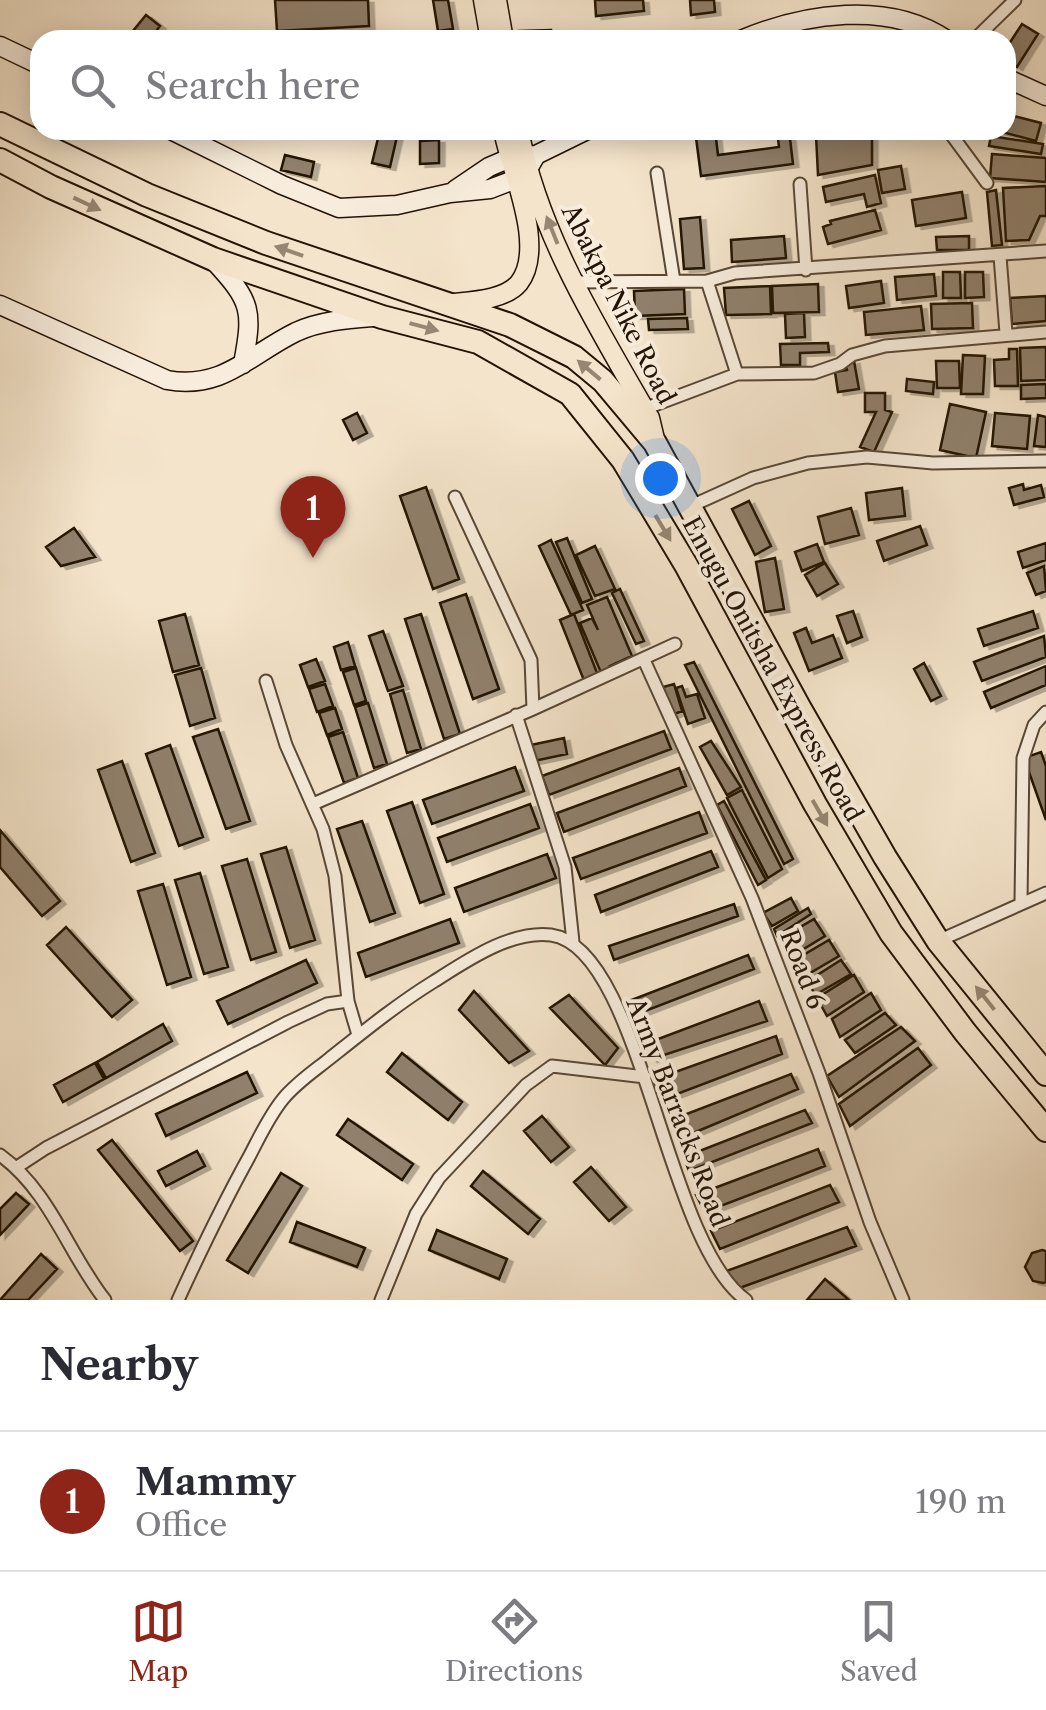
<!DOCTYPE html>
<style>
:root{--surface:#fff;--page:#f2f2f3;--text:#2b2b33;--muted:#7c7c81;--line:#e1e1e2;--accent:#8f2418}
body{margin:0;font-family:"Libre Caslon Text",serif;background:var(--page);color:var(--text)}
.you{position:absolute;left:660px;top:478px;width:35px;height:35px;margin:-25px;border:8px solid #fff;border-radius:50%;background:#1a73e8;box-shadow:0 0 0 15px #1a73e833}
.badge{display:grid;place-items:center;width:65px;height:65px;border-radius:50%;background:var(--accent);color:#fff;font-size:32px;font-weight:700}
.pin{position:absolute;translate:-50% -82px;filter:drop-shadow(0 2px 5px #0008)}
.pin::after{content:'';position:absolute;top:52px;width:35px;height:30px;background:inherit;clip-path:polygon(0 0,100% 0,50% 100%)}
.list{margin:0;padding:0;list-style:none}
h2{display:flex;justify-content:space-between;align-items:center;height:130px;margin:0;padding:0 40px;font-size:42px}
h2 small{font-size:32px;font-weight:400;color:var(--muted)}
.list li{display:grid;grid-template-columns:65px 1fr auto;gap:30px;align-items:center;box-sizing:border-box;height:140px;padding:0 40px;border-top:2px solid var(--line)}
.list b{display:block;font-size:38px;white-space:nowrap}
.list p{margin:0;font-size:32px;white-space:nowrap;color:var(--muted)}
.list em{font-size:32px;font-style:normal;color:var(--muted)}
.icon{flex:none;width:55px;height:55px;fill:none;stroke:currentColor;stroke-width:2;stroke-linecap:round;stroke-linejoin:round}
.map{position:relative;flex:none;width:1046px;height:1300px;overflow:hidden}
.search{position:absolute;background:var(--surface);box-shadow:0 5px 25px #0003;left:30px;right:30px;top:30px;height:110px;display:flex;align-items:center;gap:25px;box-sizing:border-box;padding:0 35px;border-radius:30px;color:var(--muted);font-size:38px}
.sheet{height:270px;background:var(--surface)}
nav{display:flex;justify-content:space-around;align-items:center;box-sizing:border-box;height:140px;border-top:2px solid var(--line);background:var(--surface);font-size:28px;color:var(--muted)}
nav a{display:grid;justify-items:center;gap:5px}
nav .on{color:var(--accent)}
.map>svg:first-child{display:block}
.building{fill:#90806c;stroke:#241305;stroke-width:2.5;filter:url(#shadow)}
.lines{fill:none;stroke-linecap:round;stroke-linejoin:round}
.street-casing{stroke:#584736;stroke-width:15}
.secondary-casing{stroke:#241305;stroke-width:21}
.primary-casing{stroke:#241305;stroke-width:21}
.highway-casing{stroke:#241305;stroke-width:26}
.street{stroke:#f8eddd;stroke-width:11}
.secondary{stroke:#f8eddd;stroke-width:18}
.primary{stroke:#f4e4cb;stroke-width:18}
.highway{stroke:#f4e4cb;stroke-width:22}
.oneway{fill:#968672}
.labels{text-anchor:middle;stroke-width:8;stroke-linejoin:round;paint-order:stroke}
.street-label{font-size:25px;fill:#241305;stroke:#f8eddd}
</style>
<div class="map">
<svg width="1046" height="1300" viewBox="0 0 1046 1300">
<defs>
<filter id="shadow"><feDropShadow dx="5.5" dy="3" stdDeviation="0" flood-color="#0004"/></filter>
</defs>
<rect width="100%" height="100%" fill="#f4e4cb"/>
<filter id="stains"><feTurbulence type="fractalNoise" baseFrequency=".002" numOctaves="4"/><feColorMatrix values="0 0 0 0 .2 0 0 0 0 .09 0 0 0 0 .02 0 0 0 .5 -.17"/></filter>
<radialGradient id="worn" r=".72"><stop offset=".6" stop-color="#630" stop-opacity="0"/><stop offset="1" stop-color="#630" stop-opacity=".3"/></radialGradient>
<path class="building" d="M275 0H368L369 26 277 31Z
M433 0H448L453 29 438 31Z
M595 0H643L644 11 596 16Z
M690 0H714L715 12 691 15Z
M146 15 160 26 149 40 133 31Z
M1022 24 1038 34 1017 67 1006 59V42L1009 44Z
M551 30V40H519V31Z
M1006 114 1041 123 1036 141 995 130H1006Z
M380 130 398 132 390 167 372 163Z
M695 130H715L718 155 779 147 777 130H789L793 164 701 176Z
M872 133V165L818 175 816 135Z
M991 136 1043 144 1041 154 989 146Z
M439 140V163L420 164V141Z
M992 154 1046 158V182L990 178Z
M285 155 314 162 311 177 281 170Z
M901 166 905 189 882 193 878 170Z
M875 175 881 203 867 207 864 194 826 202 823 187Z
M1046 186V216H1040L1029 240 1006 241 1003 188Z
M996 190 1002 245 992 246 987 192Z
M962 192 966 218 916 226 912 200Z
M875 210 881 230 828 244 823 227 831 224 830 221Z
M700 217 704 268 684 269 680 219Z
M784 236 786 258 732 262 731 240Z
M969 236V250H937L936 237Z
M943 272H960L961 298H943Z
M965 272H983L984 297 965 298Z
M934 274 936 296 897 300 895 277Z
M881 281 884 303 849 308 846 286Z
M818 284 819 312 773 313 772 286Z
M770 286 771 314 726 315 724 288Z
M684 289 685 314 635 316 634 291Z
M1046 296V321L1012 324 1010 298Z
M972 303 973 328 932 329 931 304Z
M921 306 924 330 866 335 864 312Z
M804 313 805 337 786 338 785 314Z
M687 318 688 329 649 330 648 319Z
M828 343 829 352 800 353V365H781L780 344Z
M1046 347V380L1021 381 1020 348Z
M1009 349H1017L1018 386H995L994 360 1009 359Z
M963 355 985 356 983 394H961Z
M854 361 859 389 838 392 835 372 847 370 845 363Z
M936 361H959L960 388H937Z
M907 379 934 382 933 394 906 391Z
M1046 384V398L1021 399V385Z
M865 393H885V410L892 412 874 452 860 447 876 412H865Z
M950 404 986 412 976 458 940 450Z
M357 413 367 433 353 440 343 420Z
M995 413 1030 416 1027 449 992 446Z
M1038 415 1046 417V447L1034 446Z
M1023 484 1024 490 1041 485 1044 497 1014 505 1009 488Z
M426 487 459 579 433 589 400 496Z
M902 488 905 516 869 520 866 493Z
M749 501 771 546 755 555 732 509Z
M851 508 859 535 825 544 818 517Z
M920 526 927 545 884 561 877 541Z
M74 528 95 557 61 566 46 547Z
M567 538 592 599 582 603 556 542Z
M551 540 583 610 571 615 539 546Z
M1046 543V560L1023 568 1018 552Z
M817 544 824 562 802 571 795 552Z
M595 546 615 589 595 596 576 555Z
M775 558 784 609 765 612 756 562Z
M825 563 838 584 817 596 805 575Z
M1044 566 1046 591 1036 595 1027 573Z
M620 589 644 641 636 644 612 593Z
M466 594 499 689 473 699 440 603Z
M607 597 632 656 610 666 613 671 602 675 580 623 592 618 598 630 587 605Z
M853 611 862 637 847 643 837 616Z
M1033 611 1038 628 984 646 978 629Z
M185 614 199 665 173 672 159 621Z
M421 614 460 734 444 739 405 619Z
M574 614 599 678 585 683 560 620Z
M806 628 812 643 833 635 842 658 809 671 794 633Z
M383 631 403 686 388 691 369 636Z
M1044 636 1046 657 982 681 974 662Z
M348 642 355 666 341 670 334 647Z
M316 659 325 681 308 687 300 665Z
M694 662 793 859 784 864 685 665Z
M924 663 941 696 931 701 914 669Z
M1046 666V685L991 708 984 692Z
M201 668 215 718 190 726 175 675Z
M356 668 366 701 354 705 343 672Z
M325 684 333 706 317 712 309 689Z
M674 684 682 711 672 715 663 687Z
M682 686 686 697 697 694 705 718 688 724 676 688Z
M403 690 421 749 407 753 390 694Z
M368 703 387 764 374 768 355 707Z
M335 708 342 729 327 735 319 713Z
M218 729 250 821 226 829 193 737Z
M664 731 671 749 549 795 542 776Z
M343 732 358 778 344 783 328 737Z
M564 738 567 754 534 761 531 745Z
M711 741 741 787 727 795 700 747Z
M170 745 203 837 179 846 146 754Z
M1041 752 1046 766V820L1024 758Z
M122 761 155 853 131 862 98 770Z
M515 767 524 791 432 824 423 800Z
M679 768 686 786 564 832 557 813Z
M742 790 782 869 768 878 727 798Z
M724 801 766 880 758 885 717 805Z
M412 802 444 894 420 903 387 811Z
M530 804 539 828 447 862 438 838Z
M699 812 707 833 581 879 573 858Z
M362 821 395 913 370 922 337 829Z
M0 830 60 901 42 916 0 867Z
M286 847 315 940 290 948 261 854Z
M711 851 718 867 601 912 595 895Z
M547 854 556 878 464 912 455 888Z
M247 859 276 952 251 960 222 866Z
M200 873 228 967 204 974 175 880Z
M163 884 191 977 167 985 138 891Z
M791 898 798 911 772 926 763 913Z
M734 904 738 916 614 960 609 946Z
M808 908 811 914 777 936 774 929Z
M450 919 459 943 366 977 358 953Z
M814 919 825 936 792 956 780 939Z
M66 927 132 1000 112 1017 47 945Z
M829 940 839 956 805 976 795 960Z
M748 955 754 969 635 1015 629 1001Z
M306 960 317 983 228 1024 217 1001Z
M841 960 851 974 815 995 808 981Z
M854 975 864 992 827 1016 817 998Z
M474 991 529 1051 509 1063 459 1010Z
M871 993 881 1010 840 1037 832 1019Z
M569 995 618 1048 605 1065 550 1008Z
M759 1001 767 1021 652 1059 645 1044Z
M885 1013 896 1025 855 1053 845 1040Z
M163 1024 172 1041 106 1078 97 1062Z
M901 1027 915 1041 839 1097 827 1076Z
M776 1036 782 1054 664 1099 653 1080Z
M918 1048 931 1065 850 1126 839 1104Z
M402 1053 462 1102 448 1120 387 1072Z
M95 1063 104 1079 63 1102 54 1085Z
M247 1072 257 1093 166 1136 156 1114Z
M791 1074 798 1089 679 1139 671 1120Z
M805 1110 812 1123 689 1171 684 1157Z
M542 1116 569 1147 551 1162 524 1131Z
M348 1119 413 1164 402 1180 337 1135Z
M112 1140 193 1241 180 1251 98 1150Z
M818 1149 825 1166 705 1212 696 1195Z
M197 1151 205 1166 166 1186 158 1171Z
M591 1167 626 1207 609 1221 574 1182Z
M483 1171 540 1219 528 1234 471 1186Z
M281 1173 302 1186 248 1273 227 1260Z
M830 1185 839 1202 720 1249 711 1231Z
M16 1193 29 1204 0 1235V1209Z
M297 1222 365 1248 357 1267 290 1242Z
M847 1227 856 1246 734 1290 721 1273Z
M437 1230 507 1259 499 1279 429 1250Z
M1042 1250 1046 1251V1282L1043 1283 1033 1281 1025 1267 1032 1253Z
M41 1254 57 1269 28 1300H0Z
M825 1279 849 1300H807Z"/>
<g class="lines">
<g class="street-casing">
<path id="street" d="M974 40 1015 0
M948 130 987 183
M657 173 674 281
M800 184 806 270
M1000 256 1006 333
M707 281 737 374
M574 282 707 281 735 273 1046 251
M644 409 737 374 814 373 840 364 852 355 885 346 1046 332
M455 497 531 660 533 709
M691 506 753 478 808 463 867 457 933 463 1046 461
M644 660 752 898 819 1073 870 1222 903 1300
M266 681 286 745 323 829 335 876 348 1001 358 1035
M516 715 565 867 573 942
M313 804 533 709 675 644
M1021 902 1023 758 1034 725 1046 712
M938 941 1046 893
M0 1155C50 1191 68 1253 105 1300
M17 1167 46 1148 288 1022 327 1004 348 1001
M178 1300C200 1252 223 1204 249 1157 259 1138 269 1116 283 1099 296 1083 314 1071 329 1059 363 1032 396 1005 433 982 465 962 510 930 551 935 642 948 664 1242 746 1300
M381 1300 416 1214 439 1178 526 1085 552 1066 645 1077"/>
</g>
<g class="secondary-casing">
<path id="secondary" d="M741 40C804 13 888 0 947 40
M0 46 40 65
M1006 78 1046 96
M171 130 282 185 339 208 397 205 450 193 490 189 516 179 528 169 536 155
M455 190 489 167 510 158 536 155 587 130
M215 262C252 302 253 311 243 364
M0 305 167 380C223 390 249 355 296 332 320 321 347 319 373 317"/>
</g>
<g class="primary-casing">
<path id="primary" d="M483 0 490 40
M497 0 504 40
M519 130C539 234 598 328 650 418L655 439
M452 303C472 301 505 300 519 283 547 247 510 170 503 130"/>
</g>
<g class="highway-casing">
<path id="highway" d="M0 124 147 195 266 243 510 325 574 357 603 381 655 443 799 707 885 857 938 941 1046 1074
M0 160 51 187 213 259 382 317 478 342 570 394 623 460 686 565 815 804 891 933 965 1032 1046 1130"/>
</g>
<use href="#street" class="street"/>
<use href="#secondary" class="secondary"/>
<use href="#primary" class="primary"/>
<use href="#highway" class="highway"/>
</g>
<defs><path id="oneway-solid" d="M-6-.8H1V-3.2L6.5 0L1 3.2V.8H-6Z" transform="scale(2.5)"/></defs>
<g class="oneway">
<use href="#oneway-solid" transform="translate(87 204) rotate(25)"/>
<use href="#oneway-solid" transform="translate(552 230) rotate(-112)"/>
<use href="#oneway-solid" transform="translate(289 251) rotate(-161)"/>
<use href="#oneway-solid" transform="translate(424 327) rotate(15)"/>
<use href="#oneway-solid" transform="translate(589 370) rotate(-140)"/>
<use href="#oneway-solid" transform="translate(663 528) rotate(59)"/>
<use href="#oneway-solid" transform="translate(820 813) rotate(60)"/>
<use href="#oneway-solid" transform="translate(985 998) rotate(-129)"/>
</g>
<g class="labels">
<g class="street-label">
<text transform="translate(619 304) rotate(63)" y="9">Abakpa Nike Road</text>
<text transform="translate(773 669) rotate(61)" y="9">Enugu Onitsha Express Road</text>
<text transform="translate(803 969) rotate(69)" y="9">Road 6</text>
<text transform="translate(678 1112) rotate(69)" y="9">Army Barracks Road</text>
</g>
</g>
<rect width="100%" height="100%" filter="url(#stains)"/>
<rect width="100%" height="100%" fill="url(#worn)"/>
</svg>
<div class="you"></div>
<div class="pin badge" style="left:313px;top:558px">1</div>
<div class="search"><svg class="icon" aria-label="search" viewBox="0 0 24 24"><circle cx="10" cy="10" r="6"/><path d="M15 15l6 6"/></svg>Search here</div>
</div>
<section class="sheet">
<h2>Nearby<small></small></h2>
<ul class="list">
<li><span class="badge">1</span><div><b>Mammy</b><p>Office</p></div><em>190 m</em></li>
</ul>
</section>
<nav>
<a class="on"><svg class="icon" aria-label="map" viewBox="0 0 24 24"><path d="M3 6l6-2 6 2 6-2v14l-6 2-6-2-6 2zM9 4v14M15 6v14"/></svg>Map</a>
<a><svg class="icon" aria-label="directions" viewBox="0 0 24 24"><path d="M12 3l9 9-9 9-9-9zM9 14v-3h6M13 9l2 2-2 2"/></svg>Directions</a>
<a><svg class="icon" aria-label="saved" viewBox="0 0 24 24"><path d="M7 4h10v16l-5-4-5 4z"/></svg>Saved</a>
</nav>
